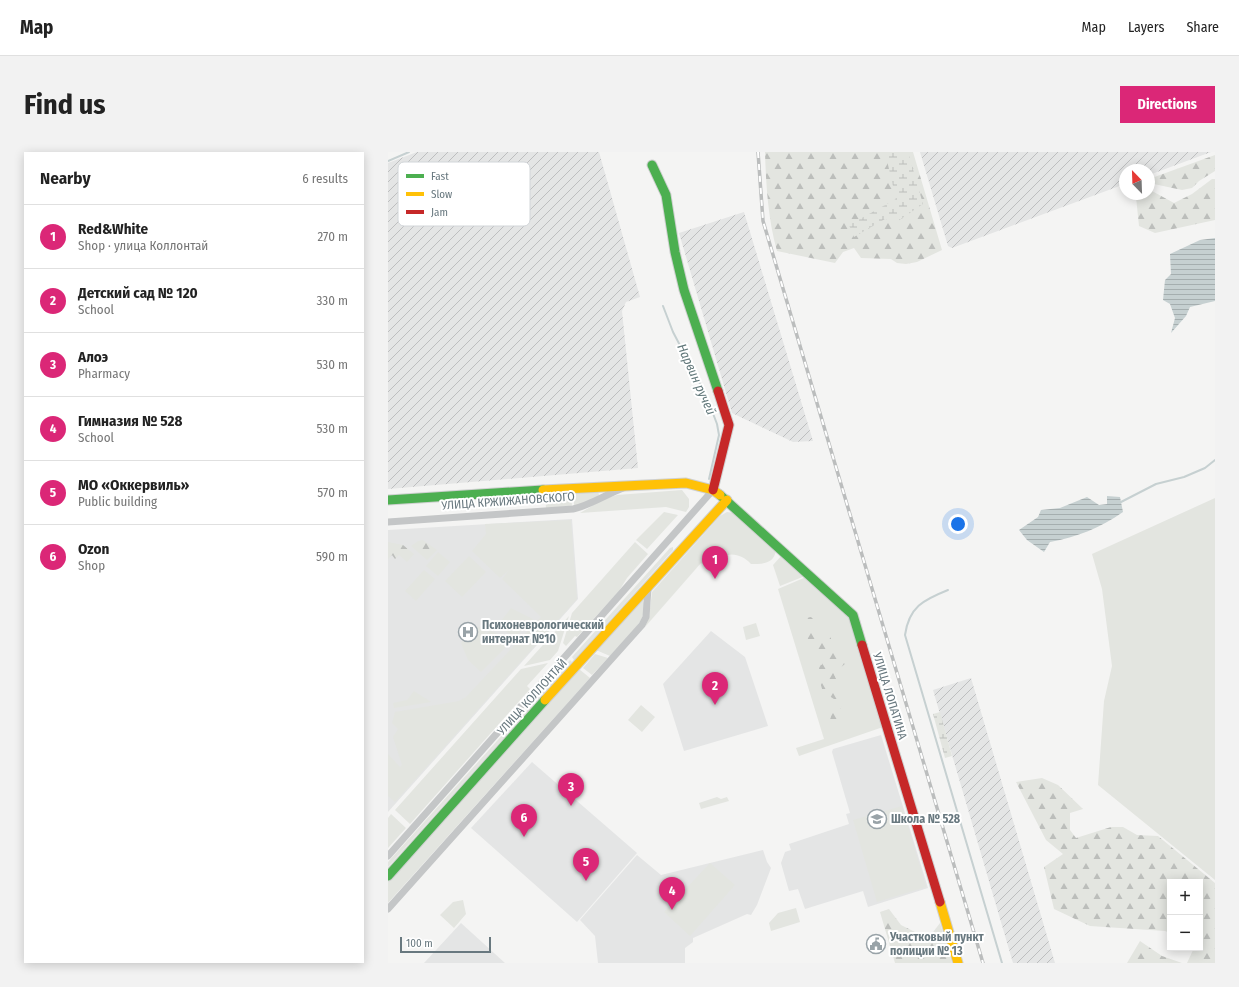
<!DOCTYPE html>
<meta charset="utf-8">
<style>
:root{--surface:#fff;--page:#f2f2f2;--text:#222;--muted:#767676;--line:#e0e0e0;--accent:#db2777}
body{margin:0;font-family:"Fira Sans Condensed",sans-serif;background:var(--page);color:var(--text)}
.controls{position:absolute;right:12px;bottom:12px;display:grid;overflow:hidden;border-radius:0px;box-shadow:0 2px 10px #0003}
.controls button{width:36px;height:36px;display:grid;place-items:center;padding:0;border:0;border-bottom:1px solid var(--line);background:var(--surface);color:var(--text);font:20px sans-serif}
.compass{position:absolute;left:731px;top:12px;width:36px;height:36px;border-radius:50%;background:var(--surface);box-shadow:0 2px 10px #0003;rotate:337deg}
.scale{position:absolute;left:12px;bottom:10px;width:91px;box-sizing:border-box;padding-left:4px;border:2px solid #68787f;border-top:0;font-size:11px;line-height:14px;white-space:nowrap;color:#68787f;-webkit-text-stroke:3px #fff;paint-order:stroke}
.you{position:absolute;left:570px;top:372px;width:14px;height:14px;margin:-10px;border:3px solid #fff;border-radius:50%;background:#1a73e8;box-shadow:0 0 0 6px #1a73e833}
.badge{display:grid;place-items:center;width:26px;height:26px;border-radius:50%;background:var(--accent);color:#fff;font-size:13px;font-weight:700}
.pin{position:absolute;translate:-50% -33px;filter:drop-shadow(0 1px 2px #0008)}
.pin::after{content:'';position:absolute;top:21px;width:14px;height:12px;background:inherit;clip-path:polygon(0 0,100% 0,50% 100%)}
.list{margin:0;padding:0;list-style:none}
h2{display:flex;justify-content:space-between;align-items:center;height:52px;margin:0;padding:0 16px;font-size:17px}
h2 small{font-size:13px;font-weight:400;color:var(--muted)}
.list li{display:grid;grid-template-columns:26px 1fr auto;gap:12px;align-items:center;box-sizing:border-box;height:64px;padding:0 16px;border-top:1px solid var(--line)}
.list b{display:block;font-size:15px;white-space:nowrap}
.list p{margin:0;font-size:13px;white-space:nowrap;color:var(--muted)}
.list em{font-size:13px;font-style:normal;color:var(--muted)}
.map{position:relative;flex:none;width:827px;height:811px;overflow:hidden;border-radius:0px}
header{display:flex;align-items:center;gap:24px;box-sizing:border-box;height:56px;padding:0 20px;background:var(--surface);border-bottom:1px solid var(--line)}
header strong{font-size:19px}
nav{display:flex;gap:22px;margin-inline-start:auto;font-size:14px}
.intro{display:flex;align-items:center;justify-content:space-between;box-sizing:border-box;height:96px;padding:0 24px}
h1{margin:0;font-size:28px}
.button{padding:10px 18px;border-radius:0px;background:var(--accent);color:#fff;font-size:14px;font-weight:700}
main{display:flex;gap:24px;padding:0 24px}
aside{flex:1;background:var(--surface);border-radius:0px;box-shadow:0 2px 10px #0003}
.map>svg:first-child{display:block}
.built{fill:#e4e5e5}
.industrial{fill:url(#industrial-furrows)}
.green{fill:#e3e5e0}
.forest{fill:url(#forest-firs)}
.wetland{fill:url(#wetland-marsh)}
.water{fill:url(#water-rules)}
.lines{fill:none;stroke-linecap:round;stroke-linejoin:round}
.stream{stroke:#c6d0d1;stroke-width:2}
.fast-casing{stroke:#cfd0d0;stroke-width:11}
.slow-casing{stroke:#cfd0d0;stroke-width:11}
.jam-casing{stroke:#cfd0d0;stroke-width:11}
.street{stroke:#c4c6c7;stroke-width:7}
.fast{stroke:#4caf50;stroke-width:9}
.slow{stroke:#ffc107;stroke-width:9}
.jam{stroke:#c62828;stroke-width:9}
.rail-casing{stroke:#bbbdbd;stroke-width:3.5}
.rail{stroke:#fff;stroke-width:2;stroke-dasharray:6;stroke-linecap:butt}
.labels{text-anchor:middle;stroke-width:4;stroke-linejoin:round;paint-order:stroke}
.street-label{font-size:12px;fill:#68787f;stroke:#fff}
.poi-label{font-size:12px;font-weight:bold;fill:#68787f;stroke:#fff;text-anchor:start}
.water-label{font-size:13px;font-style:italic;fill:#63797b;stroke:#fff}
.key{fill:#fff;stroke:#d2d6d9;stroke-width:1}
.key-label{font-size:11px;fill:#68787f}
</style>
<header>
<strong>Map</strong>
<nav><a>Map</a><a>Layers</a><a>Share</a></nav>
</header>
<div class="intro"><h1>Find us</h1><a class="button">Directions</a></div>
<main>
<aside>
<h2>Nearby<small>6 results</small></h2>
<ul class="list">
<li><span class="badge">1</span><div><b>Red&amp;White</b><p>Shop · улица Коллонтай</p></div><em>270 m</em></li>
<li><span class="badge">2</span><div><b>Детский сад № 120</b><p>School</p></div><em>330 m</em></li>
<li><span class="badge">3</span><div><b>Алоэ</b><p>Pharmacy</p></div><em>530 m</em></li>
<li><span class="badge">4</span><div><b>Гимназия № 528</b><p>School</p></div><em>530 m</em></li>
<li><span class="badge">5</span><div><b>МО «Оккервиль»</b><p>Public building</p></div><em>570 m</em></li>
<li><span class="badge">6</span><div><b>Ozon</b><p>Shop</p></div><em>590 m</em></li>
</ul>
</aside>
<div class="map">
<svg width="827" height="811" viewBox="0 0 827 811">
<defs>
<pattern id="industrial-furrows" width="10" height="10" patternUnits="userSpaceOnUse"><rect width="10" height="10" fill="#e4e5e5"/><path d="M-1 1l2-2M0 10L10 0M9 11l2-2" fill="none" stroke="#bdbebf"/></pattern>
<pattern id="forest-firs" width="22" height="20" patternUnits="userSpaceOnUse"><rect width="22" height="20" fill="#e3e5e0"/><path d="M5 1l3.5 6h-7zM16 11l3.5 6h-7z" fill="#bcbebb"/></pattern>
<pattern id="wetland-marsh" width="20" height="14" patternUnits="userSpaceOnUse"><rect width="20" height="14" fill="#e3e5e0"/><path d="M1 5h8M5 5V1M11 12h8M15 12V8" fill="none" stroke="#bcbebb"/></pattern>
<pattern id="water-rules" width="6" height="5" patternUnits="userSpaceOnUse"><rect width="6" height="5" fill="#c6d0d1"/><path d="M0 2.5h6" fill="none" stroke="#a5aeaf"/></pattern>
</defs>
<rect width="100%" height="100%" fill="#f4f4f3"/>
<path class="built" d="M184 367 190 447 0 660V378Z
M323 479 357 505 380 574 296 599 275 532Z
M493 583 540 736 480 755 475 739 417 757 410 737 401 739 393 711 397 700 403 698 401 692 461 672 458 662 462 661 444 600 445 597Z
M144 610 249 701 189 770 83 676Z
M375 698 379 710 383 716 369 753 363 763 359 762 305 786V790L297 796V811H210L207 784 192 768 249 703 273 723Z
M73 771 117 811H36Z"/>
<path class="industrial" d="M29 0H211L252 145 238 150 234 159 250 316 0 337V11Z
M532 0H823L761 23V18H737V32L564 96 560 94Z
M356 60 425 289 405 290 344 261 291 81Z
M583 526 667 811H625L545 538Z"/>
<path class="green" d="M294 338 301 347V355L298 360 278 355 192 361 216 347 229 343Z
M210 339 211 343 204 348 186 354V342Z
M183 341 184 354 158 356 157 343Z
M827 346V728L710 633 716 549 724 514 714 437 704 402Z
M276 360 290 363 259 397 248 388Z
M339 360 346 361 388 398C386 412 375 412 363 412 352 400 335 398 327 414L319 415 313 411 257 475 261 465 264 440 332 364Z
M183 368 189 447 7 650 0 644V602L12 615 14 613 5 585 10 577 4 571 7 560 71 549 78 545 153 465 114 427 121 418 112 426 84 399 98 382 97 372Z
M247 390 260 402 239 426 231 439 189 485 187 484 178 494 175 491 184 461Z
M285 395V398L186 508 184 505 282 396Z
M50 400 62 410 50 424 38 414Z
M394 403 417 424 392 434 385 413Z
M81 404 98 420 74 445 57 429Z
M36 418 47 427 28 449 17 439Z
M418 425 462 467 495 575 411 604 408 596 436 587 390 437Z
M255 448C263 468 234 490 222 504L208 498Z
M123 456 145 467 127 485 109 474Z
M181 464 170 499 162 508 136 514Z
M368 471 372 484 358 488 355 475Z
M90 475 100 477 91 489 102 478 124 489 93 520 80 508 73 491 85 477Z
M207 502 220 506 204 523 195 516Z
M182 508 184 510 0 715V710Z
M160 511 139 534 142 537 22 672 7 658 133 517Z
M191 517 202 526 0 751V730Z
M26 539 43 550 6 556 5 551 19 548Z
M253 553 267 565 254 580 240 568Z
M329 645 333 647 339 645 341 649 313 657 311 651Z
M514 654 538 735 489 750 465 668Z
M3 662 18 676 0 696V666Z
M322 711 347 733 302 784 276 760Z
M75 748 78 762 66 776 52 763 65 750Z
M408 756 412 770 383 779 381 771 390 761Z"/>
<path class="forest" d="M377 0H525L554 98 529 110 518 112 509 111 503 107 473 106 466 96 455 100 447 111 389 99C380 67 378 33 377 0Z
M827 3V19L811 29 804 36 794 38 761 31V27Z
M824 27H827V68L767 81 751 74 748 45 761 42 764 39 786 51 804 42Z
M35 388 49 398 39 408 23 394 30 389Z
M0 390 15 393 26 402 19 410 11 403 7 407 4 403 0 407Z
M423 465 431 473 427 477 430 482 436 479 443 486V491L460 508C456 515 449 516 446 522L453 539 454 551 450 569 445 571 442 568 443 564 440 554 446 547 435 540 432 530 433 526 437 530 440 529 430 515 431 512 434 513 435 510 427 503 425 492 420 488 416 474 417 466Z
M654 626 670 633 695 657 682 661V678L688 686 723 675H735L749 683 770 684 827 731V811H799L806 796H812V730H782V781L777 779 702 774 666 757 656 715 675 702 658 688 628 630Z
M501 757 513 773 527 780 539 788 552 771 564 811H507L492 760Z
M752 789 774 804 794 811H739Z"/>
<path class="wetland" d="M497 0H520L535 52 510 69 497 67 466 85 461 73 508 47Z
M552 560 564 604 557 606 545 562Z"/>
<path class="water" d="M827 86V149L802 155 798 164 783 181 787 166 782 152 775 148 777 128 783 122 782 102 812 88Z
M719 344 732 345 735 360C712 376 689 385 662 390L656 400 639 388 631 378 650 365 653 358 672 356 699 345 711 353 719 352Z"/>
<g class="lines">
<path class="stream" d="M0 9 21 0
M275 154 285 180 318 243 329 272 331 283 321 327
M733 350 768 332 796 325 817 316 827 308
M560 438C535 448 521 455 517 483L614 811"/>
<g class="fast-casing">
<path id="fast" d="M264 13 278 43 287 100 296 138 330 239
M332 343 465 463 474 493
M0 348 155 338
M0 724 157 548"/>
</g>
<g class="slow-casing">
<path id="slow" d="M155 338 298 331 325 338 332 343
M157 548 339 348
M552 750 570 811"/>
</g>
<g class="jam-casing">
<path id="jam" d="M325 338 341 273 330 239
M474 493 552 750"/>
</g>
<path class="street" d="M0 370 185 357C201 354 219 342 235 336
M0 704 325 338
M0 757 254 473 258 465 260 436"/>
<use href="#fast" class="fast"/>
<use href="#slow" class="slow"/>
<use href="#jam" class="jam"/>
<g class="rail-casing">
<path id="rail" d="M370 0 375 69 595 811"/>
</g>
<use href="#rail" class="rail"/>
</g>
<defs>
<g id="hospital-ring" transform="scale(1)"><circle r="9.5" fill="#fff" stroke="#99a3a8" stroke-width="1.5"/><path d="M-5-5h3v3.5h4V-5h3V5h-3V1.5h-4V5h-3Z" fill="#99a3a8"/></g>
<g id="school-ring" transform="scale(1)"><circle r="9.5" fill="#fff" stroke="#99a3a8" stroke-width="1.5"/><path d="M0-5L7-2L0 1L-7-2ZM-4 1L0 2.5L4 1V4Q0 6-4 4Z" fill="#99a3a8"/></g>
<g id="civic-ring" transform="scale(1)"><circle r="9.5" fill="#fff" stroke="#99a3a8" stroke-width="1.5"/><path d="M-.6-6.5H3V-4.5H.6V-3L4-1V1h2V6H-6V1h2V-1L-.6-3ZM-1.2 2.5V6h2.4V2.5Z" fill="#99a3a8"/></g>
</defs>
<g fill-rule="evenodd">
<use href="#hospital-ring" x="80" y="480"/>
<use href="#school-ring" x="489" y="667"/>
<use href="#civic-ring" x="488" y="792"/>
</g>
<g class="labels">
<g class="street-label">
<text transform="translate(120 349) rotate(-4)" y="4">УЛИЦА КРЖИЖАНОВСКОГО</text>
<text transform="translate(502 544) rotate(73)" y="4">УЛИЦА ЛОПАТИНА</text>
<text transform="translate(144 545) rotate(-48)" y="4">УЛИЦА КОЛЛОНТАЙ</text>
</g>
<g class="poi-label">
<text x="94" y="477">Психоневрологический<tspan x="94" dy="14">интернат №10</tspan></text>
<text x="503" y="671">Школа № 528</text>
<text x="502" y="789">Участковый пункт<tspan x="502" dy="14">полиции № 13</tspan></text>
</g>
<g class="water-label">
<text transform="translate(309 227) rotate(66)" y="5">Нарвин ручей</text>
</g>
</g>
<rect x="10" y="10" width="132" height="64" rx="6" class="key"/>
<rect x="18" y="22" width="18" height="4" fill="#4caf50"/>
<rect x="18" y="40" width="18" height="4" fill="#ffc107"/>
<rect x="18" y="58" width="18" height="4" fill="#c62828"/>
<g class="key-label">
<text x="43" y="28">Fast</text>
<text x="43" y="46">Slow</text>
<text x="43" y="64">Jam</text>
</g>
</svg>
<div class="controls">
<button>+</button>
<button>−</button>
</div>
<svg class="compass" viewBox="-18 -18 36 36"><path d="M0-13l5 13h-10z" fill="#e53935"/><path d="M0 13l5-13h-10z" fill="#767676"/></svg>
<div class="scale">100 m</div>
<div class="you"></div>
<div class="pin badge" style="left:327px;top:427px">1</div>
<div class="pin badge" style="left:327px;top:553px">2</div>
<div class="pin badge" style="left:183px;top:654px">3</div>
<div class="pin badge" style="left:284px;top:758px">4</div>
<div class="pin badge" style="left:198px;top:729px">5</div>
<div class="pin badge" style="left:136px;top:685px">6</div>
</div>
</main>
